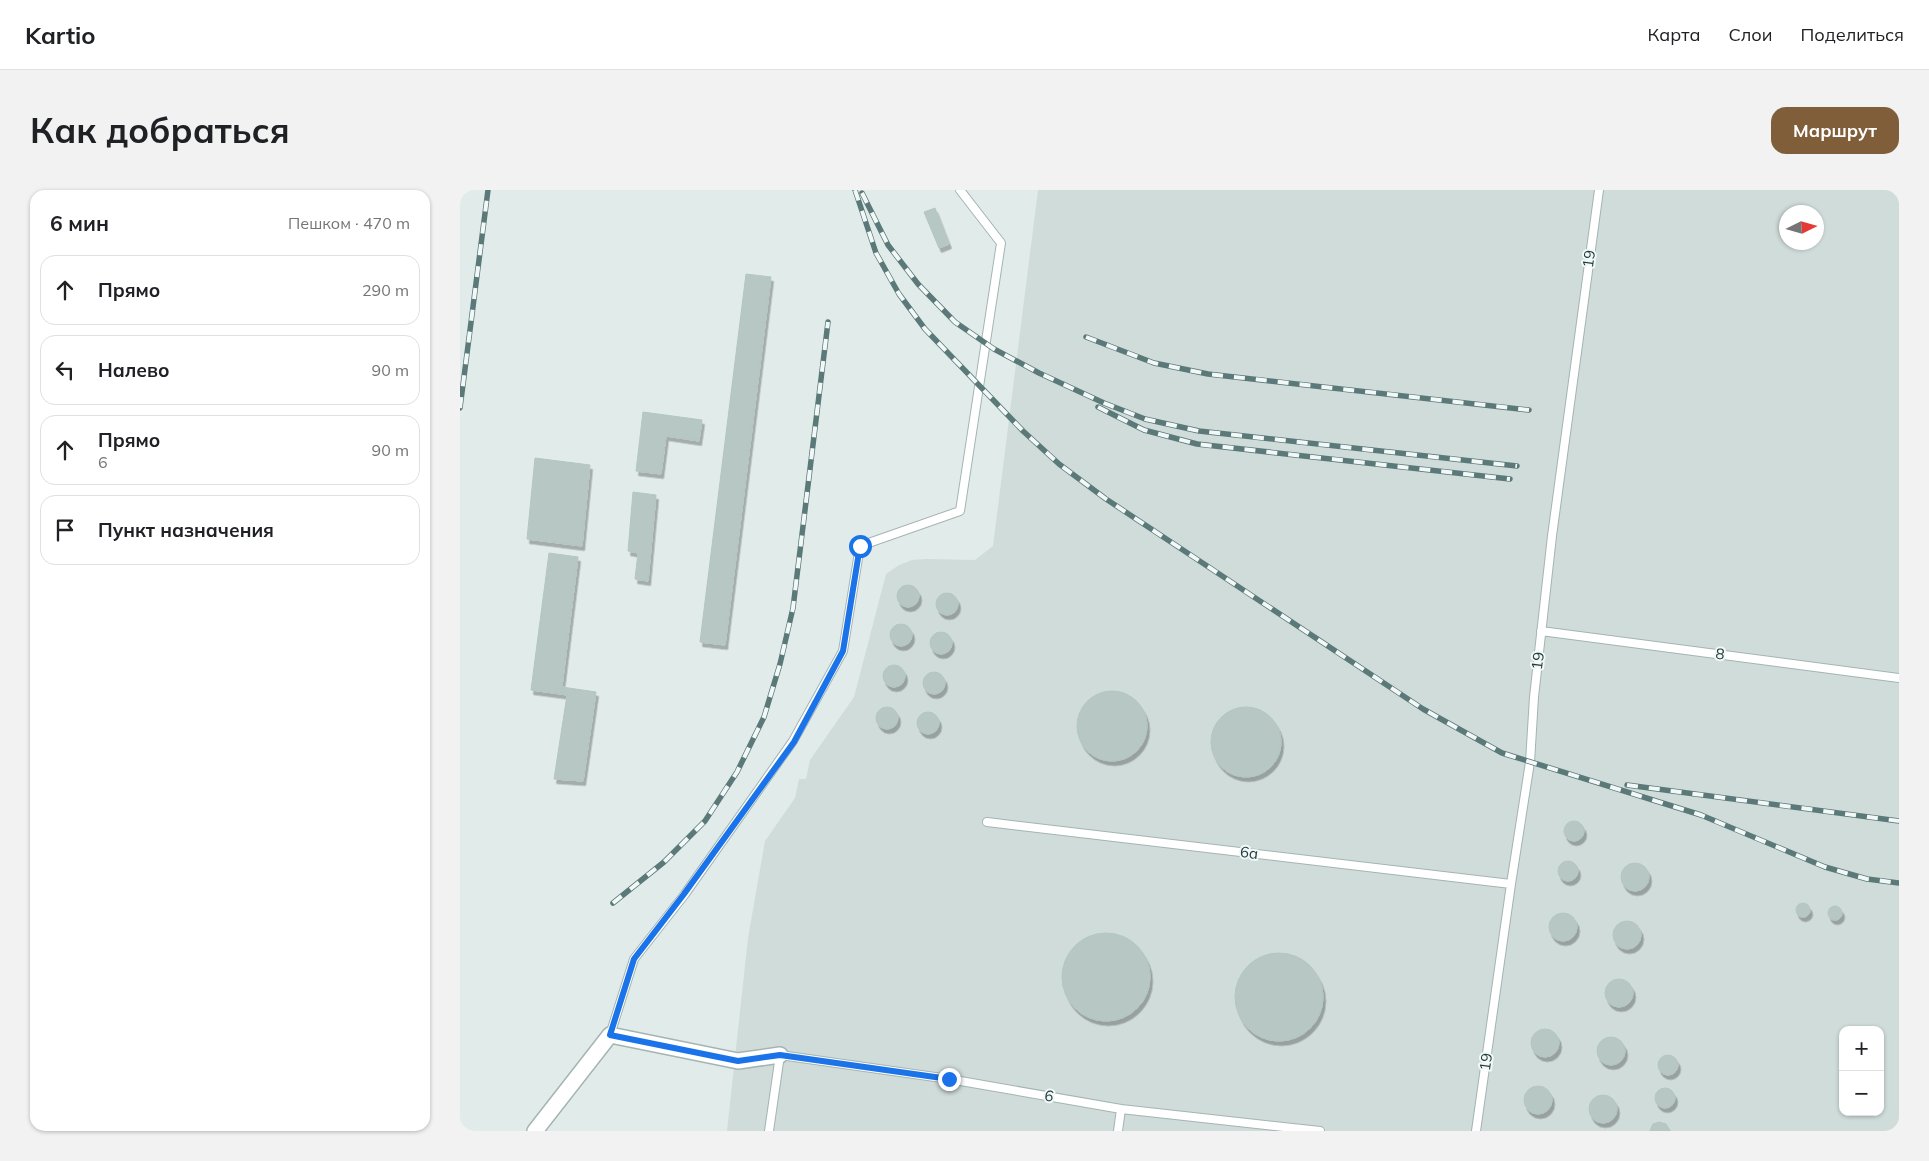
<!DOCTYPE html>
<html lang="ru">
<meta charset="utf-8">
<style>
:root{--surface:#fff;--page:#f2f2f2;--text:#202124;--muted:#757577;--line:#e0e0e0;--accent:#805e3a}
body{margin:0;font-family:Mulish,sans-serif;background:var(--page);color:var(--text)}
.controls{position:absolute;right:15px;bottom:15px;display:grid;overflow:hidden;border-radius:10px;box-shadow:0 1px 4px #0004}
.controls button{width:45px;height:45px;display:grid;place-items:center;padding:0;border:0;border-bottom:1px solid var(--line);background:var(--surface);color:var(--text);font:25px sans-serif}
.compass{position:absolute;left:1319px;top:15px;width:45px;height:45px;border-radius:50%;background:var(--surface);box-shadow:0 1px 4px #0004;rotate:85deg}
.stop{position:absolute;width:15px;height:15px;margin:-11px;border:4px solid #1a73e8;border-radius:50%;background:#fff}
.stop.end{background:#1a73e8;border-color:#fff;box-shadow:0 1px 5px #0008}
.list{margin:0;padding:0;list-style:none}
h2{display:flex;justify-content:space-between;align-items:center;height:65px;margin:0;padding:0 20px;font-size:21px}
h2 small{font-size:16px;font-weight:400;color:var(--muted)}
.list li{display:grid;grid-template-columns:32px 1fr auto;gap:15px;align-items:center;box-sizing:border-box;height:70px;margin:0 10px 10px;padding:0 10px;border:1px solid var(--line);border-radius:15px}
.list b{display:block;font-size:19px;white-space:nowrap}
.list p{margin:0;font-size:16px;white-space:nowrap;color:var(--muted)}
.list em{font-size:16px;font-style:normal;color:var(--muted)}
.icon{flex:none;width:28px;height:28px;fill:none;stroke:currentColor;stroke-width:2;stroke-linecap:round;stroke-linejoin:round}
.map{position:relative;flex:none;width:1439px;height:941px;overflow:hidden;border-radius:15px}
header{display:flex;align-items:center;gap:30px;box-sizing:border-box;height:70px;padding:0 25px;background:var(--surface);border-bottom:1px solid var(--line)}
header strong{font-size:24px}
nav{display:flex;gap:28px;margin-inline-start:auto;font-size:18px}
.intro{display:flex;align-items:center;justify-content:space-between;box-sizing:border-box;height:120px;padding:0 30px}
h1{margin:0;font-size:35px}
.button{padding:12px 22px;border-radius:15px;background:var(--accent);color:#fff;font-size:18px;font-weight:700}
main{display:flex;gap:30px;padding:0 30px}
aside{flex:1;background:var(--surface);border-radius:15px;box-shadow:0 1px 4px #0004}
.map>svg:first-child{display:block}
.built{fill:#cfdcd9;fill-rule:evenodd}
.building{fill:#b6c7c4;stroke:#b3c6c3;filter:url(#shadow)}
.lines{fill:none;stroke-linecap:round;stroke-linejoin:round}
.service-casing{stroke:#a4b4b3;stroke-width:10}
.minor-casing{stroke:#a4b4b3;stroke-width:18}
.service{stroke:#fff;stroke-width:8}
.minor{stroke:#fff;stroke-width:15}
.rail-casing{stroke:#5b7979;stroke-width:5.5}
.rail{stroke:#f2f8f7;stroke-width:4;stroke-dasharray:11;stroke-linecap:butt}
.route{stroke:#1a73e8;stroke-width:6}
.labels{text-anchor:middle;stroke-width:4;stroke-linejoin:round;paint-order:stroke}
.street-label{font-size:15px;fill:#213d3d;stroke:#f2f8f7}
</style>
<header>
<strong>Kartio</strong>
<nav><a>Карта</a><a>Слои</a><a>Поделиться</a></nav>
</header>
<div class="intro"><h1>Как добраться</h1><a class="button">Маршрут</a></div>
<main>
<aside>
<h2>6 мин<small>Пешком · 470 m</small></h2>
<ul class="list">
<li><svg class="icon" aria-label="ahead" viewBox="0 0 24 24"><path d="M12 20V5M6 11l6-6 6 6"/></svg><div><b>Прямо</b></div><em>290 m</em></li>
<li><svg class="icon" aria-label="left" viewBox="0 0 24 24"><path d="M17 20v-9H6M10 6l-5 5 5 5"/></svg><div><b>Налево</b></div><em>90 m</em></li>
<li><svg class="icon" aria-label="ahead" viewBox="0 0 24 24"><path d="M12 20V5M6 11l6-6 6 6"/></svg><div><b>Прямо</b><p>6</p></div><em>90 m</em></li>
<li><svg class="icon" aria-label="arrive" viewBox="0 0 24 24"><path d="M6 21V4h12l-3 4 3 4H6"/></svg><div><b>Пункт назначения</b></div></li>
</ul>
</aside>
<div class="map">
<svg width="1439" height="941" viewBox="0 0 1439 941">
<defs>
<filter id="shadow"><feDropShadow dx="2.5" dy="4.5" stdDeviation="0" flood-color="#0004"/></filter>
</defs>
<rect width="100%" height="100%" fill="#e1ecea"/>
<path class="built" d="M578 0H1439V941H267L288 748 305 651 335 608 339 589H346L350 570 394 507 426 384 439 375 452 370 466 369 515 370 533 356ZM1326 22H1356V52H1326ZM1383 840H1420V922H1383Z"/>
<path class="building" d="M475 18 489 54 479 58 464 22Z
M286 84 311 87 265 455 240 452Z
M183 222 242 230 239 251 206 246 201 284 176 281Z
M75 268 130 275 122 356 67 349Z
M173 302 196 305 188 391 175 389 178 363 168 361Z
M89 363 118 367 101 504 71 500Z
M437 406a11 11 0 1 1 22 0a11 11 0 1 1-22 0Z
M476 414a11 11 0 1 1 22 0a11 11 0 1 1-22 0Z
M430 445a11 11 0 1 1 22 0a11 11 0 1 1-22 0Z
M470 453a11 11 0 1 1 22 0a11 11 0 1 1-22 0Z
M423 486a11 11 0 1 1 22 0a11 11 0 1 1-22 0Z
M463 493a11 11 0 1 1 22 0a11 11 0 1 1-22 0Z
M102 497 136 502 123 591 94 589 107 505 101 504Z
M617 536a35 35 0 1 1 70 0a35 35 0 1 1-70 0Z
M751 552a35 35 0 1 1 70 0a35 35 0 1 1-70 0Z
M416 528a11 11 0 1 1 22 0a11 11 0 1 1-22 0Z
M457 533a11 11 0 1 1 22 0a11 11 0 1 1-22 0Z
M1104 641a10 10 0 1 1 20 0a10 10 0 1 1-20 0Z
M1098 681a10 10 0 1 1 20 0a10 10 0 1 1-20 0Z
M1161 687a14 14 0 1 1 28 0a14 14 0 1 1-28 0Z
M1336 720a7 7 0 1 1 14 0a7 7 0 1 1-14 0Z
M1368 723a7 7 0 1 1 14 0a7 7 0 1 1-14 0Z
M1089 737a14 14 0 1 1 28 0a14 14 0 1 1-28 0Z
M1153 745a14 14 0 1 1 28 0a14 14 0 1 1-28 0Z
M602 787a44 44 0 1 1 88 0a44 44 0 1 1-88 0Z
M775 807a44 44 0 1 1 88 0a44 44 0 1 1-88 0Z
M1145 803a14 14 0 1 1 28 0a14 14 0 1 1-28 0Z
M1071 853a14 14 0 1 1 28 0a14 14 0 1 1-28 0Z
M1137 861a14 14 0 1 1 28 0a14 14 0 1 1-28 0Z
M1198 875a10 10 0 1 1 20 0a10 10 0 1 1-20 0Z
M1064 910a14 14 0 1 1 28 0a14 14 0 1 1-28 0Z
M1195 908a10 10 0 1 1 20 0a10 10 0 1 1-20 0Z
M1129 919a14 14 0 1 1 28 0a14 14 0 1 1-28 0Z
M1199 932 1206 934 1210 941H1190L1193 934Z"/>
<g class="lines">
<g class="service-casing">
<path id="service" d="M1081 441 1439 488
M527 632 1051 694
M150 845 174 769 225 704 333 551 383 461 400 356 500 321 541 53 500 0
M309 941 320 865 489 889 661 919 860 941
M658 941 661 919
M1016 941 1051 694 1070 572 1074 507 1092 346 1139 0"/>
</g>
<g class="minor-casing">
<path id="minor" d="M75 941 150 845 278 871 320 865"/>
</g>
<use href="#service" class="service"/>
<use href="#minor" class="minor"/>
<g class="rail-casing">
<path id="rail" d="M395 0 416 63 439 104 465 139 563 241 599 274 646 309 963 519 1042 563 1241 625 1365 677 1407 689 1439 693
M402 3 428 55 458 94 495 132 534 159 579 183 644 213 685 229 739 241 1057 276
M626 147 694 173 748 184 1069 220
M638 217 684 240 737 254 1050 289
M0 218 28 0
M1167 595 1439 631
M153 713 204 672 245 631 277 582 304 527 320 474 333 418 368 132"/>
</g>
<use href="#rail" class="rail"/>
</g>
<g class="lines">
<path class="route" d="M400 356 383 461 334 552 224 704 174 769 150 845 278 871 320 865 489 889"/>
</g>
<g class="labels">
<g class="street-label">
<text transform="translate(1129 69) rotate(-82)" y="5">19</text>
<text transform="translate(1260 464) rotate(7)" y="5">8</text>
<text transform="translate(1078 471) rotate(-83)" y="5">19</text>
<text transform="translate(789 663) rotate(7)" y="5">6a</text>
<text transform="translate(1026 872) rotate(-82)" y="5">19</text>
<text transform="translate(589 906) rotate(10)" y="5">6</text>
</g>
</g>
</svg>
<div class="controls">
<button>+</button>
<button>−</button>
</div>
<svg class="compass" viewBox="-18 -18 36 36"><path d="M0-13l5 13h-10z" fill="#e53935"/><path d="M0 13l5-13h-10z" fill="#757577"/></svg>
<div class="stop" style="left:400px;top:356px"></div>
<div class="stop end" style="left:489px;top:889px"></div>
</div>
</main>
